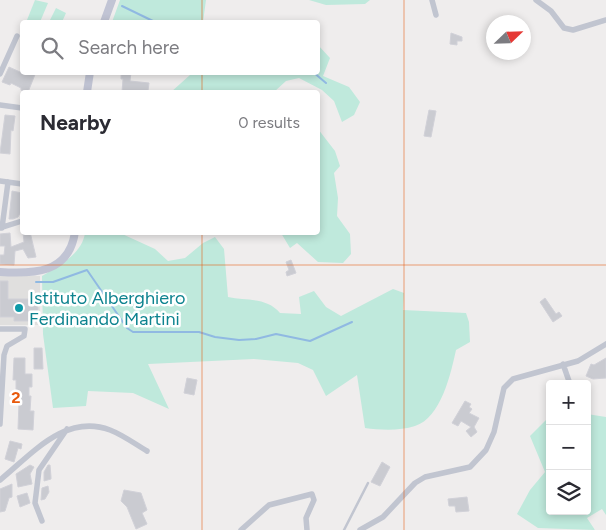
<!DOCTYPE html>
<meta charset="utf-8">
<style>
:root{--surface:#fff;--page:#f2f2f3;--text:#2b2b33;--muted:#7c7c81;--line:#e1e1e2}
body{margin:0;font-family:Figtree,sans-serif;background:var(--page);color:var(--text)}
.controls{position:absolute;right:15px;bottom:15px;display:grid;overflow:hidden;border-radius:5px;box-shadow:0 2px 8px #0003}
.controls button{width:45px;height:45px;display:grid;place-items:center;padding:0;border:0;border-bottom:1px solid var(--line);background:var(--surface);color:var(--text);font:25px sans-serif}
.compass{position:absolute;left:486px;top:15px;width:45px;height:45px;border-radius:50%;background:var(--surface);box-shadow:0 2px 8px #0003;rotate:67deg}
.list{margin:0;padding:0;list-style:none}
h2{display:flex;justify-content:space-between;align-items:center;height:65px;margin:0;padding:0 20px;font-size:21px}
h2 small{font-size:16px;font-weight:400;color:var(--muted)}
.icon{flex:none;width:28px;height:28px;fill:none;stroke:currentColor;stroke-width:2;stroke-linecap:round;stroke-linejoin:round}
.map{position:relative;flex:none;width:606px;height:530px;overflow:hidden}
.search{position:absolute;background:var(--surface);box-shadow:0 2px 8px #0003;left:20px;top:20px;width:300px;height:55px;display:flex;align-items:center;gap:12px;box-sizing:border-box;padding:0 18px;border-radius:5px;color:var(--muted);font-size:19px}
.panel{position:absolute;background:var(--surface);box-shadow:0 2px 8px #0003;left:20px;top:90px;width:300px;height:145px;border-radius:5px}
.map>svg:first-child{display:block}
.education{fill:#e0dfde}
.green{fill:#bfe9dc}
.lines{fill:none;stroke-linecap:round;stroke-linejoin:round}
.stream{stroke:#90b9e2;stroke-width:2}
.building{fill:#cacbd1;stroke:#d1d1d8}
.service{stroke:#c1c5d0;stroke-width:2.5}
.minor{stroke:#c1c5d0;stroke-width:5.5}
.secondary{stroke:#c1c4d4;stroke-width:8}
.grid{fill:none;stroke:#e8590c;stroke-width:1;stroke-opacity:0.55}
.culture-dot{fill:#0f9aa8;stroke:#fff;stroke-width:2}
.labels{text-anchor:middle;stroke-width:5;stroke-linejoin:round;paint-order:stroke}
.culture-label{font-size:18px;fill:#0d838f;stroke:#fff;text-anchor:start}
.grid-label{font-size:16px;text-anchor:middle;font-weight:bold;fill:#e8590c;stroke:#fff;stroke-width:5;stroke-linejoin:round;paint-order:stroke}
</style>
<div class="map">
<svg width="606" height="530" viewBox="0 0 606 530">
<rect width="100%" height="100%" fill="#efeded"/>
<path class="education" d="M0 275 40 276V325H0Z"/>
<path class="green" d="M35 0 48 3 40 22 27 20Z
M120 0H206L203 22H112Z
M309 0H370L365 4 326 5Z
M56 8 66 13 62 22H49Z
M318 45 330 58 323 76 349 87 360 102 354 115 342 122 334 101 322 90 299 78 286 81 274 92H171L190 75 188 73 318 72Z
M318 129 335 151 340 166 334 173 338 198 337 216 350 234 351 254 343 263 318 262 297 243 290 248 281 233 318 232Z
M85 233H120L155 249 168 261 185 258 203 243 215 237 224 249 228 297C247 301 267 297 280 313L301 314 299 297 314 291 326 307 341 316 393 289 404 293 403 310 466 313 469 322 470 342 456 350C451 373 441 418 415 426 400 431 380 430 365 428L357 375 326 396 313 370 298 363 254 359 148 364 169 409 133 393 88 391 86 406 53 408 43 334 42 276C59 266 82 254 85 233Z
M587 414 606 417V515L602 509 587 518 595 530 538 528 517 514 530 490 545 472 530 436 550 416V511H587Z"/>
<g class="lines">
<path class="stream" d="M122 6 155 22
M313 72 326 83
M36 282H53L87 270 127 328 133 332H199L215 337 239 340 256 339 276 334 310 341 352 322"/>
</g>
<path class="building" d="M451 33 462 37V41H457V45L450 44Z
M9 67 20 72H36L28 92 21 90V88L11 83 10 85 2 82Z
M131 72 130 81 149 83 148 91 122 92 123 79H121V73Z
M429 110 436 111 431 137 424 136Z
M5 115 15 116 13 131 11 130 10 154 0 153Z
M12 191 22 193 21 212 18 217 13 219H9Z
M23 232H30L36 257 28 258 23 249 15 251 14 265 0 264V255H4L5 246H0V234L10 233 11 247 24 242Z
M291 260 296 273 287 276 286 272 289 270 286 262Z
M0 281H8V299H38V321H14V317H0Z
M545 298 556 314 559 312 562 316 553 322 540 302Z
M34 348H42L43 369H34Z
M14 358H25V374H32V387H29V396H31L30 411H34L33 430 18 429 19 402 13 399V392L16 393V380H13Z
M606 358V378L593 379 586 376 591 364 594 365Z
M187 378 197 380 194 395 184 393Z
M465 401 471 404 469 407 472 409 469 413 479 418 474 427 477 432 471 437 466 431 471 427 461 421 458 426 452 423Z
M10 441 22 444 21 449 18 448 14 462 5 459Z
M382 462 390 467 380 486 371 482Z
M30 465 34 467 30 474 32 484 18 487 16 474Z
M48 465H50L51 477V479L44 481V472Z
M12 484V497L9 498 5 511 0 512V489Z
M48 486 49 492 45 499 41 500 42 488Z
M124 490 141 493 147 510 142 513 147 524 136 529 127 507 121 501Z
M27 493 30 503 20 507 17 496Z
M467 497 469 511 456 512 455 506H449L448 499Z"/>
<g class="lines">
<path class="service" d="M344 530 368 483"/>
<path class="minor" d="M432 0 436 15
M536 0 551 11 564 28 573 30 606 20
M0 74 17 36
M0 105 22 108
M0 181 22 184
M0 228 22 221
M2 228 8 182
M0 329H25L24 336 7 346 4 355 0 424
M563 364 570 384
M0 480C31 455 65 413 110 430 123 435 135 444 147 451
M42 521 35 503 39 470 67 429
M241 530 269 505 312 494 314 500 306 518 307 530
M360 530 383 517 415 483 425 477 470 467 486 450 494 432 504 388 513 379 578 361 606 344"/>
<path class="secondary" d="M104 22 112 0
M87 92 90 72
M0 272C33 274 69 274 75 232"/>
</g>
<path class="grid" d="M202 0V22M404 0V530M202 72V92M202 232V530M0 265H606"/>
<circle class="culture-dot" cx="19" cy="308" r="5"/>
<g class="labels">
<g class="culture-label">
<text x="29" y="304">Istituto Alberghiero<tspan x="29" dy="21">Ferdinando Martini</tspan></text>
</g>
</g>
<g class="grid-label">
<text x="16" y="403">2</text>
</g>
</svg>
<div class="controls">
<button>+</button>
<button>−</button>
<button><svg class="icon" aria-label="layers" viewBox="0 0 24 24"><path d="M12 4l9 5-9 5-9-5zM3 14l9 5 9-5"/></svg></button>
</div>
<svg class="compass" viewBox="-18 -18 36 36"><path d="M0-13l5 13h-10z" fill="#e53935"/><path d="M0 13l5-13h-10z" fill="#7c7c81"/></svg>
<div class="search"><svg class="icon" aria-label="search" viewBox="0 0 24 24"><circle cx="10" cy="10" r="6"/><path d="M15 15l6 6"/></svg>Search here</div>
<section class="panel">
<h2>Nearby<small>0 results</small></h2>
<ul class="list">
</ul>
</section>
</div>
